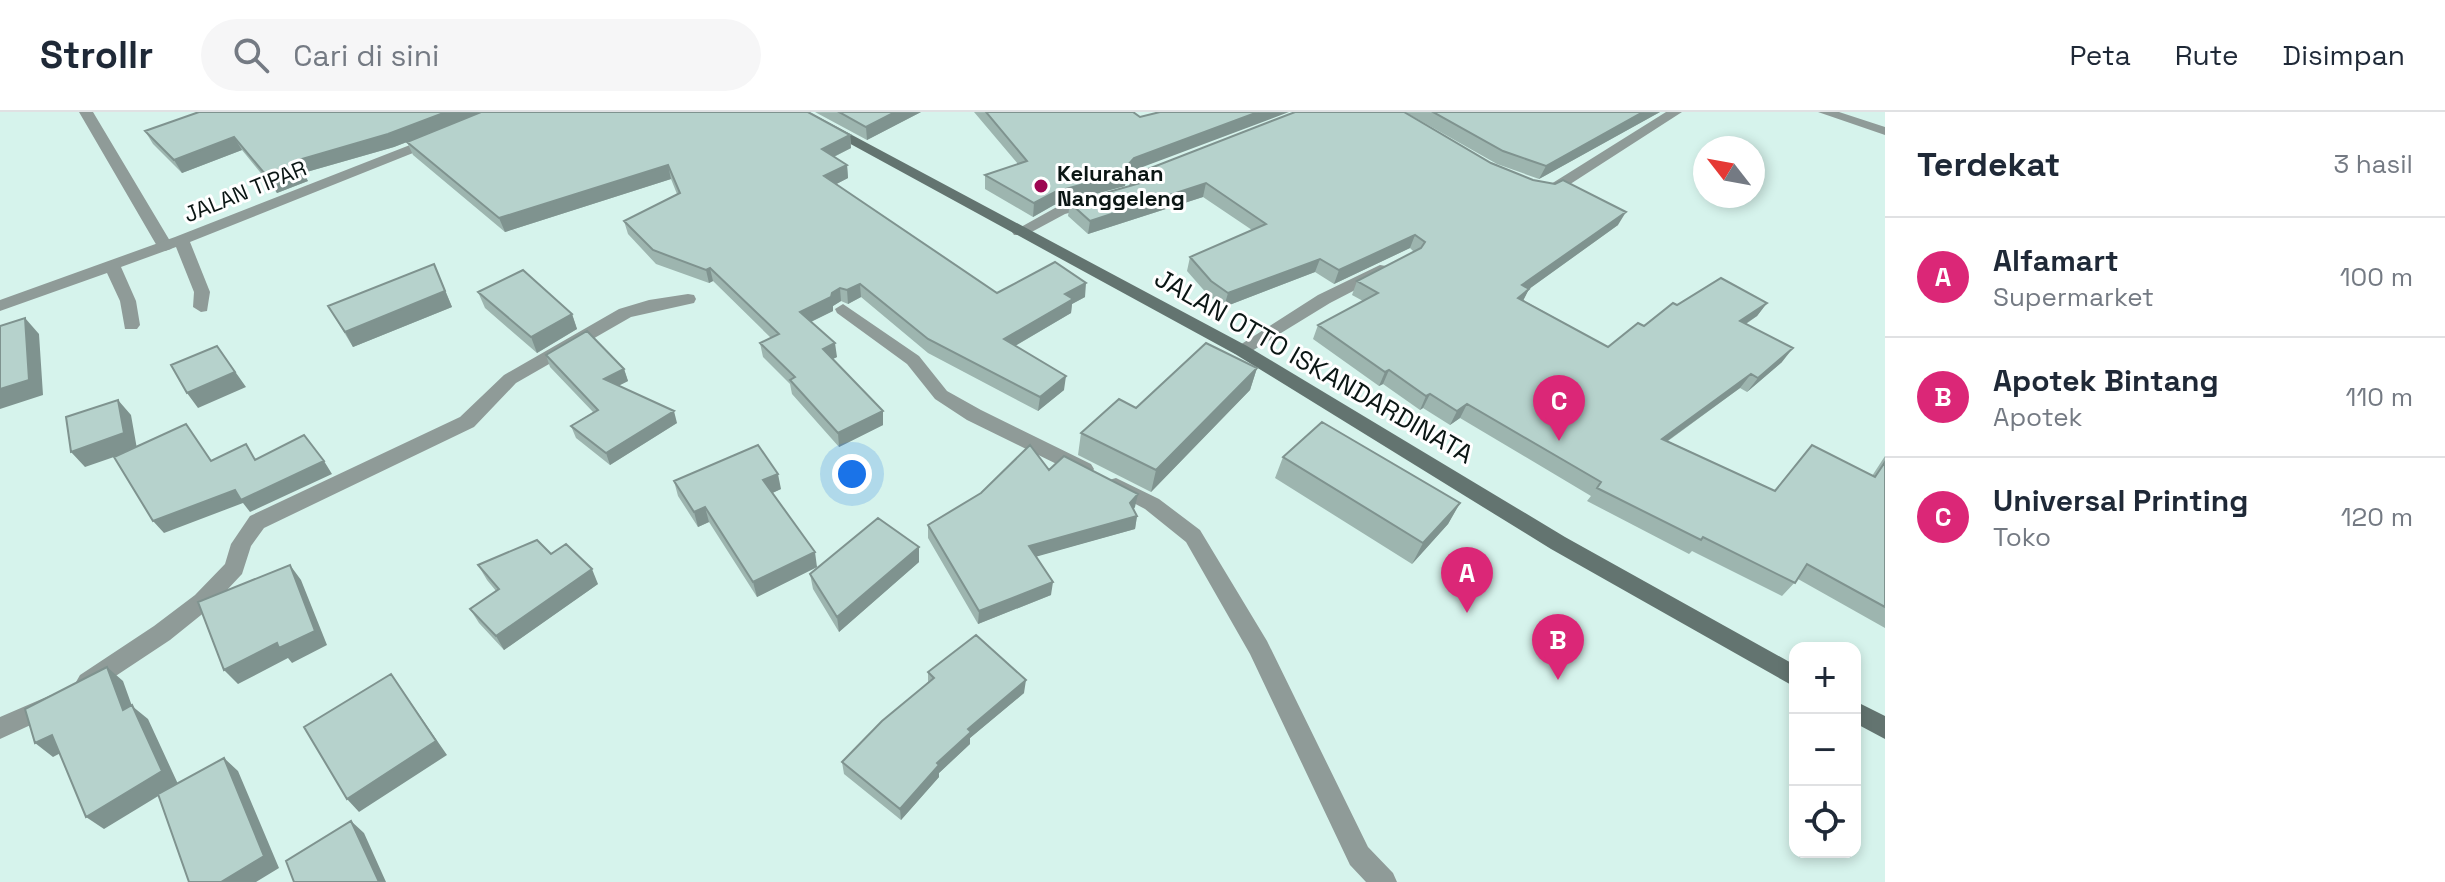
<!DOCTYPE html>
<html lang="id">
<meta charset="utf-8">
<style>
:root{--surface:#fff;--page:#f6f6f7;--text:#1f2937;--muted:#747a83;--line:#e0e1e3;--accent:#db2777}
body{margin:0;font-family:"Space Grotesk",sans-serif;background:var(--page);color:var(--text)}
.controls{position:absolute;right:24px;bottom:24px;display:grid;overflow:hidden;border-radius:16px;box-shadow:0 4px 12px #0003}
.controls button{width:72px;height:72px;display:grid;place-items:center;padding:0;border:0;border-bottom:2px solid var(--line);background:var(--surface);color:var(--text);font:40px sans-serif}
.compass{position:absolute;left:1693px;top:24px;width:72px;height:72px;border-radius:50%;background:var(--surface);box-shadow:0 4px 12px #0003;rotate:301deg}
.you{position:absolute;left:852px;top:362px;width:28px;height:28px;margin:-20px;border:6px solid #fff;border-radius:50%;background:#1a73e8;box-shadow:0 0 0 12px #1a73e833}
.badge{display:grid;place-items:center;width:52px;height:52px;border-radius:50%;background:var(--accent);color:#fff;font-size:26px;font-weight:700}
.pin{position:absolute;translate:-50% -66px;filter:drop-shadow(0 2px 4px #0008)}
.pin::after{content:'';position:absolute;top:42px;width:28px;height:24px;background:inherit;clip-path:polygon(0 0,100% 0,50% 100%)}
.list{margin:0;padding:0;list-style:none}
h2{display:flex;justify-content:space-between;align-items:center;height:104px;margin:0;padding:0 32px;font-size:34px}
h2 small{font-size:26px;font-weight:400;color:var(--muted)}
.list li{display:grid;grid-template-columns:52px 1fr auto;gap:24px;align-items:center;box-sizing:border-box;height:120px;padding:0 32px;border-top:2px solid var(--line)}
.list b{display:block;font-size:30px;white-space:nowrap}
.list p{margin:0;font-size:26px;white-space:nowrap;color:var(--muted)}
.list em{font-size:26px;font-style:normal;color:var(--muted)}
.icon{flex:none;width:44px;height:44px;fill:none;stroke:currentColor;stroke-width:2;stroke-linecap:round;stroke-linejoin:round}
.map{position:relative;flex:none;width:1885px;height:770px;overflow:hidden}
header{display:flex;align-items:center;gap:48px;box-sizing:border-box;height:112px;padding:0 40px;background:var(--surface);border-bottom:2px solid var(--line)}
header strong{font-size:38px}
nav{display:flex;gap:44px;margin-inline-start:auto;font-size:28px}
.search{width:560px;height:72px;background:var(--page);display:flex;align-items:center;gap:20px;box-sizing:border-box;padding:0 28px;border-radius:44px;color:var(--muted);font-size:30px}
main{display:flex}
aside{flex:1;background:var(--surface)}
.map>svg:first-child{display:block}
.lines{fill:none;stroke-linecap:round;stroke-linejoin:round}
.lane{fill:#8f9b98;fill-rule:evenodd}
.street{fill:#8f9b98;fill-rule:evenodd}
.secondary{fill:#637470;fill-rule:evenodd}
.wall{fill:#9db5af}
.shaded-wall{fill:#7f938f}
.building{fill:#b6d2cc;stroke:#7f938f;stroke-width:2}
.poi-dot{fill:#9d0651;stroke:#fff;stroke-width:3}
.labels{text-anchor:middle;stroke-width:6;stroke-linejoin:round;paint-order:stroke}
.far-poi-label{font-size:22px;font-weight:bold;fill:#0b1614;stroke:#fff;text-anchor:start}
.far-street-label{font-size:22px;fill:#0b1614;stroke:#fff}
.street-label{font-size:26px;fill:#0b1614;stroke:#fff}
</style>
<header>
<strong>Strollr</strong>
<div class="search"><svg class="icon" aria-label="search" viewBox="0 0 24 24"><circle cx="10" cy="10" r="6"/><path d="M15 15l6 6"/></svg>Cari di sini</div>
<nav><a>Peta</a><a>Rute</a><a>Disimpan</a></nav>
</header>
<main>
<div class="map">
<svg width="1885" height="770" viewBox="0 0 1885 770">
<rect width="100%" height="100%" fill="#d6f3ec"/>
<g class="lines">
<path class="lane" d="M79 0H93L173 134 171 137 165 139 157 134Z
M1380 153 1386 154V162L1330 191 1247 242H1235L1232 238 1318 183Z"/>
<path class="street" d="M1666 0H1682L1561 78 1542 82 1535 78 1551 72Z
M1818 0H1839L1885 15V23Z
M433 24 438 25V31L190 130 210 180 207 199 201 200 193 195 194 180 176 135 121 155 136 189 140 213 137 217H125L120 189 107 161 0 199V188L175 125Z
M1172 49 1177 50V56L1143 68 1141 81 1065 102 1026 123H1014L1012 120 1055 96 1129 75 1131 63Z
M688 182 694 183 696 187 694 191 631 205 516 271 474 315 264 416 251 434 242 462 211 495 170 528 96 577 88 580 80 577 76 570 80 563 154 514 195 483 225 452 231 432 250 404 460 305 504 263 619 197 649 188Z
M843 192 919 244 947 279 981 298 1091 352 1094 357 1091 362H1077L967 308 935 287 907 252 837 201 835 197Z
M1116 366 1159 387 1200 418 1267 529 1368 735 1393 761 1397 770H1366L1350 753 1250 542 1186 430 1145 397 1109 378 1106 373 1109 368Z
M51 583 59 586 63 593 59 600 0 627V605Z"/>
<path class="secondary" d="M792 0H809L1247 234 1565 425 1795 553V575L1551 437 1235 242Z
M1855 589 1885 604V627L1855 611Z"/>
</g>
<path class="wall" d="M815 0H921L867 28Z
M974 0H1133L1132 59 1126 66 1125 74 1054 93 1033 105 985 77V63L1018 52Z
M1405 0H1660L1539 67 1497 52Z
M145 19 850 23 851 36 834 45 847 53 848 66 836 72 997 181 1085 185 1072 192 1071 201 1015 234 1064 278 1038 299 928 241 861 185 848 192 841 189 833 194V199L811 210 837 245 832 247 883 313 839 335 792 282 790 272 763 245 760 231 771 226 713 169 709 171 656 152 628 122 624 109 677 82 671 67 505 120 413 43 407 30 394 35 303 61 308 69 277 81 242 38 182 61 153 32Z
M1491 51 1618 113 1529 177 1523 188 1608 235 1677 193 1767 191 1757 204 1746 212 1782 250 1747 280 1740 276 1668 329 1774 379 1812 333 1872 364 1885 344V516L1798 467 1782 484 1692 439 1689 442 1587 389 1591 384 1460 306 1450 313 1423 296 1420 298 1383 272 1379 274 1313 227 1318 213 1363 189 1352 183 1357 169 1414 140 1410 136 1334 172 1315 160 1224 195 1208 183 1187 159 1190 145 1252 118 1203 85 1088 122 1068 104 1070 91 1144 70Z
M441 168 452 195 353 235 328 194Z
M478 180 572 202 577 217 537 241 485 196Z
M546 243 624 257 628 269 618 274 677 311 610 353 576 326 571 314 593 300 550 255Z
M1257 256 1250 278 1151 380 1078 343 1081 321 1136 296Z
M1283 345 1460 391 1448 412 1412 452 1275 366Z
M1049 358 1135 395 1134 397 1137 404 1135 417 1036 444 1051 483 978 512 928 426V413Z
M674 369 781 377 772 381 817 455 757 485 709 410 698 415 678 384Z
M551 442 598 472 504 538 479 511 470 497 496 479 487 468 478 453Z
M919 450 839 520 813 477 810 462Z
M928 560 1024 581 970 626V632L939 661V665L901 708 844 662 842 650 928 570Z"/>
<path class="shaded-wall" d="M446 0H484L394 35 303 61 308 69 277 81 270 68 295 49Z
M895 0H921L867 28 866 15Z
M1258 0H1289L1132 59 1126 66 1125 74 1054 93 1033 105 1034 91 1055 80 1127 54 1134 46Z
M1643 0H1660L1539 67 1546 54Z
M850 23 851 36 823 50 822 37Z
M234 25 242 38 182 61 174 48Z
M668 53 671 67 505 120 499 106Z
M847 53 848 66 825 78 824 64Z
M1206 71 1203 85 1088 122 1090 109Z
M1626 100 1618 113 1529 177 1522 191 1511 199 1522 173Z
M1415 123 1410 136 1334 172 1339 158Z
M1320 147 1315 160 1224 195 1228 181Z
M434 152 452 195 353 235 345 220Z
M710 156 713 169 709 171 706 158Z
M1086 171 1085 185 1072 192 1071 201 1003 241 1004 227 1065 182Z
M860 172 861 185 848 192 847 178Z
M840 176 841 189 833 194V199L802 214 800 200Z
M1767 191 1757 204 1730 222 1740 209Z
M572 202 577 217 537 241 531 225Z
M25 206 39 222 43 283 0 297V277Z
M835 231 837 245 825 251 823 237Z
M217 234 246 275 198 296 187 281Z
M1793 236 1782 250 1747 280 1758 266Z
M1257 256 1250 278 1151 380 1156 358Z
M624 257 628 269 608 279 604 267Z
M1389 258 1383 272 1379 274 1385 260Z
M1751 262 1740 276 1652 340 1662 327Z
M1066 264 1064 278 1038 299 1040 285Z
M1430 282 1423 296 1420 298 1426 284Z
M118 288 131 303 137 337 85 355 71 340Z
M1467 292 1460 306 1450 313 1457 299Z
M674 299 677 311 610 353 606 341Z
M883 299V313L839 335 838 321Z
M324 349 332 362 250 400 243 391 164 421 153 409 235 378Z
M778 362 781 377 766 384 763 368Z
M1138 382 1135 395 1127 404 1130 391Z
M1460 391 1448 412 1412 452 1423 431Z
M705 395 709 410 698 415 694 400Z
M1137 404 1135 417 1028 447 1029 434Z
M919 435V450L839 520 837 505Z
M815 440 817 455 757 485 753 470Z
M290 453 301 468 327 533 292 551 288 546 238 572 224 558 277 531Z
M592 457 598 472 504 538 496 524Z
M1053 470 1051 483 978 512 979 499Z
M107 555 123 569 132 594 148 607 178 672 104 717 86 705 123 598Z
M391 562 447 643 359 700 347 687Z
M1026 568 1024 581 970 626V632L939 661V665L901 708 900 697 937 651 968 617Z
M52 623 70 636 53 645 35 631Z
M224 646 238 659 279 756 256 770H221Z
M351 709 364 721 386 770H379Z"/>
<path class="building" d="M199 0H446L388 22 295 49 301 56 270 68 234 25 174 48 145 19Z
M481 0H808L850 23 822 37 847 53 824 64 997 181 1055 150 1086 171 1065 182 1073 187 1004 227 1066 264 1040 285 928 227 860 172 847 178 840 176 832 181 831 185 800 200 835 231 823 237 883 299 838 321 790 268 795 265 760 231 779 222 710 156 706 158 653 138 624 109 680 81 668 53 499 106 407 30Z
M839 0H895L866 15Z
M986 0H1133L1140 5 1160 0H1258L1134 46 1127 54V60L1055 80 1034 91 985 63 1027 49Z
M1295 0H1404L1491 51 1533 68 1555 72 1563 68 1626 100 1522 173 1529 177 1518 186 1608 235 1638 211 1644 214 1673 191 1677 193 1721 166 1767 191 1740 209 1793 236 1758 266 1751 262 1662 327 1775 379 1812 333 1875 365 1885 350V495L1807 452 1795 471 1703 425 1701 428 1597 376 1601 370 1467 292 1457 299 1430 282 1426 284 1389 258 1385 260 1318 213 1378 181 1357 169 1421 136 1425 130 1415 123 1339 158 1320 147 1228 181 1211 169 1190 145 1266 112 1206 71 1090 109 1070 91 1144 70 1148 57Z
M1433 0H1643L1546 54 1503 39Z
M434 152 445 179 345 220 328 194Z
M523 158 572 202 531 225 478 180Z
M25 206 29 268 0 277V214Z
M587 219 624 257 604 267 674 299 606 341 571 314 598 298 546 243Z
M1206 231 1257 256 1156 358 1081 321 1119 287 1136 296Z
M217 234 235 260 187 281 171 253Z
M118 288 124 321 71 340 66 305Z
M1322 310 1460 391 1423 431 1283 345Z
M186 312 211 349 246 332 255 348 304 323 324 349 241 388 235 378 153 409 114 345Z
M758 333 778 362 763 368 815 440 753 470 705 395 694 400 674 369Z
M1030 333 1049 358 1064 344 1138 382 1130 391 1137 404 1029 434 1053 470 979 499 928 413 981 381Z
M878 406 919 435 837 505 810 462Z
M537 428 551 442 566 432 592 457 496 524 470 497 499 477 478 453Z
M290 453 315 519 279 536 277 531 224 558 198 490Z
M976 523 1026 568 968 617 971 620 937 651 939 653 900 697 842 650 882 609 934 566 928 560Z
M107 555 123 598 132 593 162 659 86 705 52 623 35 631 25 597Z
M391 562 436 629 347 687 304 615Z
M224 646 264 744 221 770H189L158 682Z
M351 709 379 770H294L286 749Z"/>
<circle class="poi-dot" cx="1041" cy="74" r="8"/>
<g class="labels">
<g class="far-poi-label">
<text x="1057" y="69">Kelurahan<tspan x="1057" dy="25">Nanggeleng</tspan></text>
</g>
<g class="far-street-label">
<text transform="translate(245 79) rotate(-22)" y="8">JALAN TIPAR</text>
</g>
<g class="street-label">
<text transform="translate(1314 254) rotate(30)" y="9">JALAN OTTO ISKANDARDINATA</text>
</g>
</g>
</svg>
<div class="controls">
<button>+</button>
<button>−</button>
<button><svg class="icon" aria-label="locate" viewBox="0 0 24 24"><circle cx="12" cy="12" r="6"/><path d="M12 2v4M12 18v4M2 12h4M18 12h4"/></svg></button>
</div>
<svg class="compass" viewBox="-18 -18 36 36"><path d="M0-13l5 13h-10z" fill="#e53935"/><path d="M0 13l5-13h-10z" fill="#747a83"/></svg>
<div class="you"></div>
<div class="pin badge" style="left:1467px;top:501px">A</div>
<div class="pin badge" style="left:1558px;top:568px">B</div>
<div class="pin badge" style="left:1559px;top:329px">C</div>
</div>
<aside>
<h2>Terdekat<small>3 hasil</small></h2>
<ul class="list">
<li><span class="badge">A</span><div><b>Alfamart</b><p>Supermarket</p></div><em>100 m</em></li>
<li><span class="badge">B</span><div><b>Apotek Bintang</b><p>Apotek</p></div><em>110 m</em></li>
<li><span class="badge">C</span><div><b>Universal Printing</b><p>Toko</p></div><em>120 m</em></li>
</ul>
</aside>
</main>
